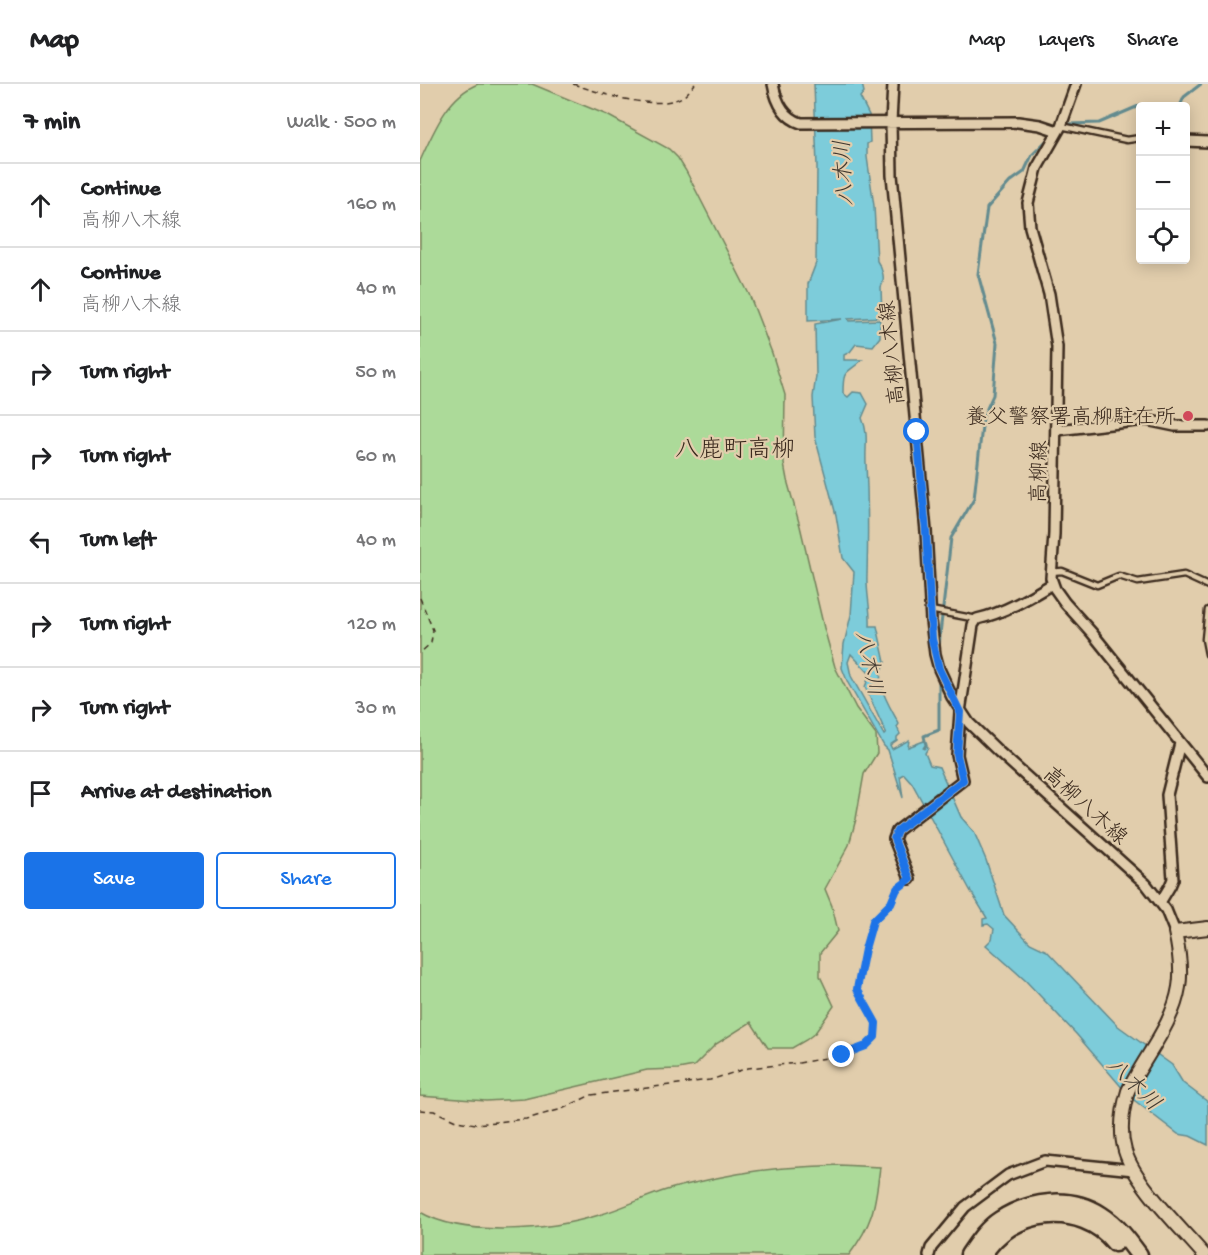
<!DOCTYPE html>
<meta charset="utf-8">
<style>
:root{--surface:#fff;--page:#f6f6f6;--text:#202124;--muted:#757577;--line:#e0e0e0;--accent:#1a73e8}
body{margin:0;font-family:"Gochi Hand","Klee One",sans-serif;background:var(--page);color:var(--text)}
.controls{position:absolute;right:18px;top:18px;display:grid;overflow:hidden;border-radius:6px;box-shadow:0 3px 15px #0003}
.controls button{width:54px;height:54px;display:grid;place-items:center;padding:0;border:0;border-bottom:2px solid var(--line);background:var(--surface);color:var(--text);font:30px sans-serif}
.stop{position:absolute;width:18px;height:18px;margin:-14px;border:4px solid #1a73e8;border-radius:50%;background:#fff}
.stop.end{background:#1a73e8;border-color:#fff;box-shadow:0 2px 6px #0008}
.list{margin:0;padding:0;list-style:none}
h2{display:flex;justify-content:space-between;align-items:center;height:78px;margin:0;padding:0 24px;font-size:26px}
h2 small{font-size:20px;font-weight:400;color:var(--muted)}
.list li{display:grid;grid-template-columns:39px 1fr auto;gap:18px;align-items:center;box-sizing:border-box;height:84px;padding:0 24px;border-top:2px solid var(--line)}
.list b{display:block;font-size:22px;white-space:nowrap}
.list p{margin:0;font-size:20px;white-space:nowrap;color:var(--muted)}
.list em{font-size:20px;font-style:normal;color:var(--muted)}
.actions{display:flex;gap:12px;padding:18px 24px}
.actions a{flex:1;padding:14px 0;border:2px solid var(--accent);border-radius:6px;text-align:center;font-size:21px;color:var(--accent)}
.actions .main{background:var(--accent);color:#fff}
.icon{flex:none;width:33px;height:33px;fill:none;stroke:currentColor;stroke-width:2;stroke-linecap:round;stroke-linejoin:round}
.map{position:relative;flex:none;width:788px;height:1171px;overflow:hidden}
header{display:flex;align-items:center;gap:36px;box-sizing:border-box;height:84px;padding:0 30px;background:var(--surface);border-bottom:2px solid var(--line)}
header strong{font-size:28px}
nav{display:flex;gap:33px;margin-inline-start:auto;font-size:21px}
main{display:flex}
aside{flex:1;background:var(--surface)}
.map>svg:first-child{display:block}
.green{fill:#acda99;stroke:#74825c;stroke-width:1.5}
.water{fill:#7dccda;stroke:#638b8f;stroke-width:1.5;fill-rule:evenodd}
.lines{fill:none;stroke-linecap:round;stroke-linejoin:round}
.stream{stroke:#638b8f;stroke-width:3}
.service-casing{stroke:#3b2a1e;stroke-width:9}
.minor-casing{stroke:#3b2a1e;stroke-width:14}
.tertiary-casing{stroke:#3b2a1e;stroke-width:16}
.motorway-casing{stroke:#3b2a1e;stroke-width:21}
.path{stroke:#3b2a1e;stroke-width:1.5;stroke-dasharray:6 4.5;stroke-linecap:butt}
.service{stroke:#e1cdac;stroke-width:4.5}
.minor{stroke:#e1cdac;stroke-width:9}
.tertiary{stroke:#e1cdac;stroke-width:12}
.motorway{stroke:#e1cdac;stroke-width:16}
.route{stroke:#1a73e8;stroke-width:8}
.poi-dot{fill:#d1495b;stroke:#e1cdac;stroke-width:2}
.labels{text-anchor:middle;stroke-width:4.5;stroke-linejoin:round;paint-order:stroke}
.street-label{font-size:21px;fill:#3b2a1e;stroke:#e1cdac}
.poi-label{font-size:21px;fill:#3b2a1e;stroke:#e1cdac;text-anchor:end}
.water-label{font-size:22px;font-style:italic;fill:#423a31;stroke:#e1cdac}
.quarter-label{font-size:24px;fill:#3b2a1e;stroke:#e1cdac}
</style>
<header>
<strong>Map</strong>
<nav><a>Map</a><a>Layers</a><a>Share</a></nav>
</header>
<main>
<aside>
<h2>7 min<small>Walk · 500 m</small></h2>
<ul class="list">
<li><svg class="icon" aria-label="ahead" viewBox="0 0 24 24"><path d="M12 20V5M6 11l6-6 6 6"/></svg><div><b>Continue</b><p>高柳八木線</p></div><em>160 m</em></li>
<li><svg class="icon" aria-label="ahead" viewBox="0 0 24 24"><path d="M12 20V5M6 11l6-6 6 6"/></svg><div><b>Continue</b><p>高柳八木線</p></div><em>40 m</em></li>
<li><svg class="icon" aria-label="right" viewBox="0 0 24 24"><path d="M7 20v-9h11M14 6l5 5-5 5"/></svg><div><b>Turn right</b></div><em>50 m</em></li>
<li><svg class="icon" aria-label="right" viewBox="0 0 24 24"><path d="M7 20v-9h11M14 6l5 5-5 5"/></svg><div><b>Turn right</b></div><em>60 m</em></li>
<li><svg class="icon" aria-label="left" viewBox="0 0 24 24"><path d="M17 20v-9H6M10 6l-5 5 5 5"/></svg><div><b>Turn left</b></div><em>40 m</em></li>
<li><svg class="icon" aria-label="right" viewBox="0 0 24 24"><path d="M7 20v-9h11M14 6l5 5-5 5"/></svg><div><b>Turn right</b></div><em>120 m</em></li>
<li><svg class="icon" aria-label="right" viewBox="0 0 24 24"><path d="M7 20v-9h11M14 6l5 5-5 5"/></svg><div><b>Turn right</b></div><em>30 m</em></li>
<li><svg class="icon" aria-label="arrive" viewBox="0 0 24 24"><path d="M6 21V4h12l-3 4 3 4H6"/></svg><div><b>Arrive at destination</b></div></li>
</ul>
<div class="actions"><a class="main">Save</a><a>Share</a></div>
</aside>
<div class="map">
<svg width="788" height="1171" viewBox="0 0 788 1171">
<rect width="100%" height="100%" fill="#e1cdac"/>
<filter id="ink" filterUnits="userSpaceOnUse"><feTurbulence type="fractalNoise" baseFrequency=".0167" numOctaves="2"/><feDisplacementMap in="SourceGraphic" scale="12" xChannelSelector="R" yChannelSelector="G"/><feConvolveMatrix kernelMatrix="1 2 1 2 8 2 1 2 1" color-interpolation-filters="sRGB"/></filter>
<g filter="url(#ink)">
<path class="green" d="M58 0H112L148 15 187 31 249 65 258 74 266 87 329 210 352 269 365 311 364 380 367 396 380 442 404 544 415 583 436 624 456 651 457 669 444 690 436 735 429 761 405 805 412 822 418 847 400 869V892L414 922 395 949 386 956 372 964H348L331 938 296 960 274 982 258 985 227 986 104 1015 66 1017 0 1012V77C13 49 27 12 58 0Z
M419 1081 460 1083C455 1122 454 1138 429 1171H0V1128C45 1154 131 1146 179 1131 207 1123 233 1108 261 1102 282 1097 303 1092 324 1089 355 1083 388 1083 419 1081Z"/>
<path class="water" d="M394 0H442L444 8 440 13 449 31 450 58 447 60V73L454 122 457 177C462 184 466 195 461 203L462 233 428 235 429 237 460 236V253L453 262 436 260 430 268 424 271V276H442C426 291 423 284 423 309L428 313 433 308 442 309 448 320 442 334C449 351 445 361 446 379 448 417 448 454 447 491 446 508 451 525 450 542H457L465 578C452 598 470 622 479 640L477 643 480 650 477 653V656L470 661 472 665 489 656 488 663 504 657 508 664 505 669 510 681 519 683 541 733 554 748 566 776 584 831 610 859 627 867 698 942 752 981 763 999 788 1018V1061L770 1052 758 1050 710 1013 657 951 606 897 566 861 572 855 574 845 568 840 563 841V835L567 834 550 806 492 699 484 690 480 692 483 714 468 666 464 662 428 599 422 584 424 560 431 531 434 488 423 474 416 431 395 353 393 313 396 292 395 240 422 235 388 237V200L396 179 397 83ZM431 570 450 590 445 603 466 649 464 651 431 592 428 578Z"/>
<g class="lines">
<path class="stream" d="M760 22 764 13 781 0
M649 40 679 39 721 21 726 22
M519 570 520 550 531 454 554 415 563 333 573 311 577 259 558 190 567 124 590 98 604 88 612 71 627 56
M504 664 506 661 504 652 519 646V591"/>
<g class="service-casing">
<path id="service" d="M641 42 707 56 720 54
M630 488 642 487 677 501 699 492 718 498 764 491 788 502
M510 526 557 535
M788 526 785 555 788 570"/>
</g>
<g class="minor-casing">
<path id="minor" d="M353 0C356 17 363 33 381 39L598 38 620 41 638 47
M473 0 471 38 472 91 506 447 511 537 515 570 519 585 532 613 549 639 579 668 726 800 746 826 755 848
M656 0 641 42 617 84 608 119 610 143 629 210 637 263 634 450 631 494 635 505 645 519 672 549 788 693
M766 57 788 58
M637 346 726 336 755 342H788
M490 795 474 755 477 747 543 696 537 671 540 628 553 541 557 535C584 529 609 514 632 500
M741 817 750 802 753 795 747 711 760 659
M509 1171 511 1164 545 1123 588 1091 625 1077 714 1086"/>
</g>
<g class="tertiary-casing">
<path id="tertiary" d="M784 1171C761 1144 715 1100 705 1067 699 1047 702 1027 708 1007 724 973 753 941 759 903 762 885 759 866 755 848L788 844"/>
</g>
<g class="motorway-casing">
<path id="motorway" d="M549 1171C558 1158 566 1145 580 1136 609 1117 650 1111 681 1131 697 1141 708 1156 719 1171
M563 1171C590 1124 661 1116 695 1159"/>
</g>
<path class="path" d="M153 0C180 9 235 28 262 13 267 11 271 4 275 0
M0 514 13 546 11 559 0 569
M0 1026 14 1027 36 1037 56 1040 106 1035 142 1025 171 1011 290 996 328 984 379 979 422 971 446 962 455 953 456 939 437 905 445 865 453 837 471 819 477 805 482 801"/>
<use href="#service" class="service"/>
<use href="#minor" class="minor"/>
<use href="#tertiary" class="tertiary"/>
<use href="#motorway" class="motorway"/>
</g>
</g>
<g class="lines" filter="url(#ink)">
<path class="route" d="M422 971 446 962 455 953 456 939 437 905 445 865 453 837 471 819 477 805 490 795 474 755 477 747 543 696 537 671 540 628 519 585 512 555 506 447 497 348"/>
</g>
<circle class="poi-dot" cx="768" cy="332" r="6"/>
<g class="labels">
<g class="street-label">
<text transform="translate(471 269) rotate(-96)" y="7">高柳八木線</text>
<text transform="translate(618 388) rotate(-89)" y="7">高柳線</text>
<text transform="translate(666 721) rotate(42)" y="7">高柳八木線</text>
</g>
<g class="poi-label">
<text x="756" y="339">養父警察署高柳駐在所</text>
</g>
<g class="water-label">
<text transform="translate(422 89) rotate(-93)" y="8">八木川</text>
<text transform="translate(451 579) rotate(78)" y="8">八木川</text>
<text transform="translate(715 999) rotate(44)" y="8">八木川</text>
</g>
<g class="quarter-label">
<text x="315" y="372">八鹿町高柳</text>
</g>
</g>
</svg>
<div class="controls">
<button>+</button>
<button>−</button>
<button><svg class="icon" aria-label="locate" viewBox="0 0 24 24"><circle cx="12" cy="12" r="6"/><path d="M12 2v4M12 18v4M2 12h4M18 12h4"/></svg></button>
</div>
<div class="stop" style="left:497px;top:348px"></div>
<div class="stop end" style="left:422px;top:971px"></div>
</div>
</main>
